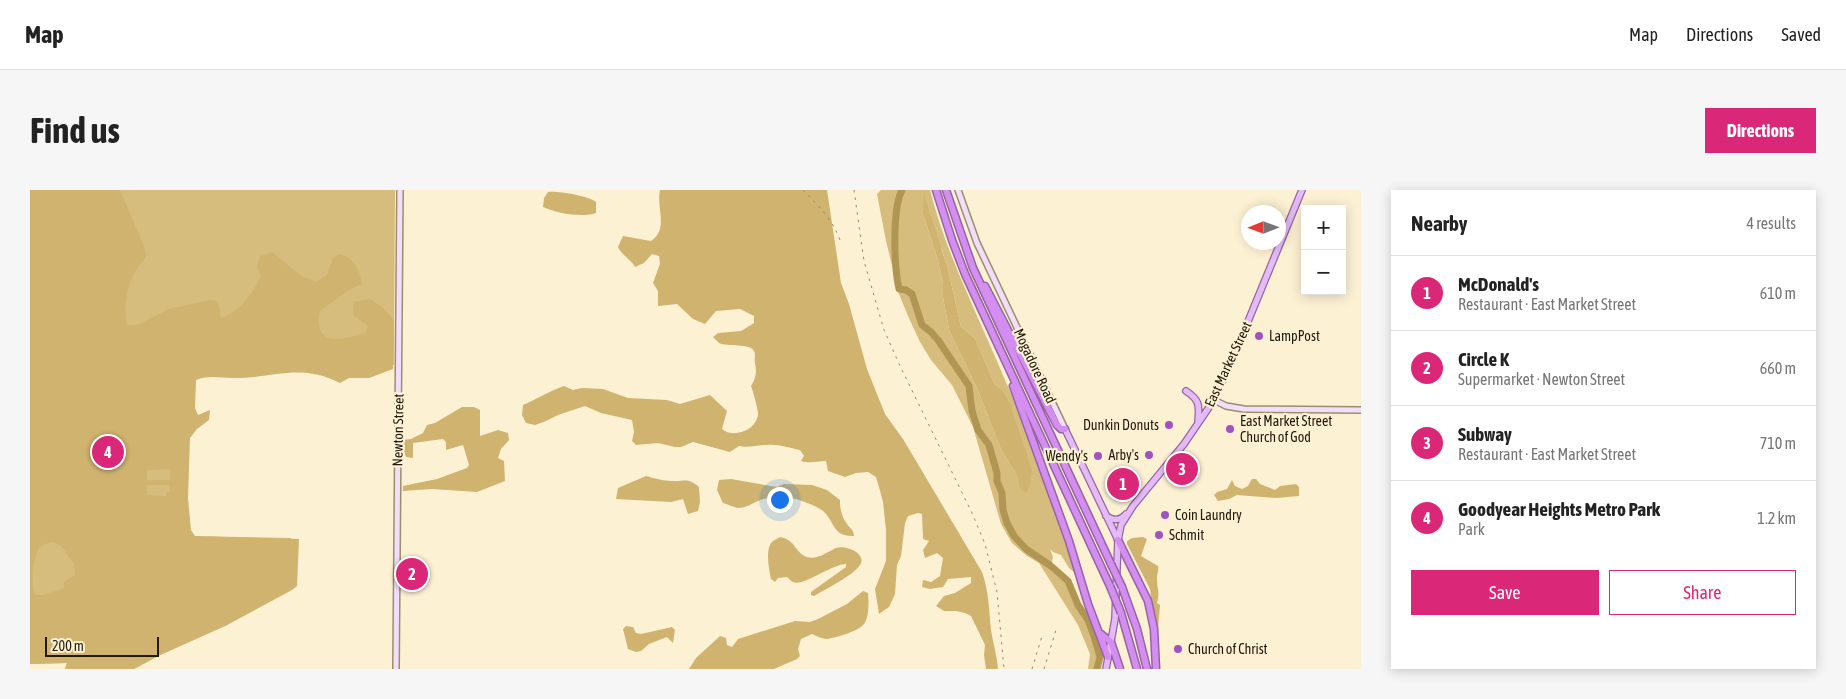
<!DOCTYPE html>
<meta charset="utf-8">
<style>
:root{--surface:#fff;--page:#f6f6f6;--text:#222;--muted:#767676;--line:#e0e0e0;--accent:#db2777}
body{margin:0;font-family:"Asap Condensed",sans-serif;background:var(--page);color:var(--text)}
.controls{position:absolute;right:15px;top:15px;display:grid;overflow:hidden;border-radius:0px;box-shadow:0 2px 12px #0003}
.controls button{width:45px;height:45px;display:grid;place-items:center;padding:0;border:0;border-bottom:1px solid var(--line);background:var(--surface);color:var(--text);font:25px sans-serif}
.compass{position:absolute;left:1211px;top:15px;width:45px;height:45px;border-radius:50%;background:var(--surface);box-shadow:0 2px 12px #0003;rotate:269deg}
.scale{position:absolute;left:15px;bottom:12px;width:114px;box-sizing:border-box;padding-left:5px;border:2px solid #201a0d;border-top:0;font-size:14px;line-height:18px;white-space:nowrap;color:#201a0d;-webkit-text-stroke:4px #fdf1d4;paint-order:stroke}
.you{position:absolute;left:749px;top:309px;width:18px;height:18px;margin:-12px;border:4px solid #fff;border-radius:50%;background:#1a73e8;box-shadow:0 0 0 8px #1a73e833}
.badge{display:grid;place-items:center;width:32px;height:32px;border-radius:50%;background:var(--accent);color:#fff;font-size:16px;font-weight:700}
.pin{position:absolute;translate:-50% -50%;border:2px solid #fff;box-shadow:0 1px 5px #0006}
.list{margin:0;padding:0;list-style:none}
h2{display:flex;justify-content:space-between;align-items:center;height:65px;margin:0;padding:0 20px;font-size:21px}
h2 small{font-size:16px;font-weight:400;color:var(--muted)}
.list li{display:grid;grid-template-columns:32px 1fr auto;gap:15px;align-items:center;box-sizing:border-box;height:75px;padding:0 20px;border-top:1px solid var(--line)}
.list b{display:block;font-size:19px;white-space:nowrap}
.list p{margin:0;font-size:16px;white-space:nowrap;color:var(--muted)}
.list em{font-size:16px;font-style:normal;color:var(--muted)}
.actions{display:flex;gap:10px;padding:15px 20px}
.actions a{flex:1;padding:11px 0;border:1px solid var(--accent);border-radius:0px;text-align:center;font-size:18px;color:var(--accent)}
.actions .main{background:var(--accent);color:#fff}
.map{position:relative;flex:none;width:1331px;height:479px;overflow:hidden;border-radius:0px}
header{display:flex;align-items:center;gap:30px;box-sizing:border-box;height:70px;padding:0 25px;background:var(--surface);border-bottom:1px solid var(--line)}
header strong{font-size:24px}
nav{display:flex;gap:28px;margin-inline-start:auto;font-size:18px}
.intro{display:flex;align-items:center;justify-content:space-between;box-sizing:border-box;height:120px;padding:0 30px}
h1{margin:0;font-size:35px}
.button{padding:12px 22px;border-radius:0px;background:var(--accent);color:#fff;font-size:18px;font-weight:700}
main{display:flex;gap:30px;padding:0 30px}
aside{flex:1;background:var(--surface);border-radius:0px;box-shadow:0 2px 12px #0003}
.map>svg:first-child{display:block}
.green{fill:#d6bc7d;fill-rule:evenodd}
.forest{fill:#cfb36f;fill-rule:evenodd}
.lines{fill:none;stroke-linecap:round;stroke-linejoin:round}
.river{stroke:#b19653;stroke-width:7}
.secondary-casing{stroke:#9b8e6c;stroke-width:8}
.primary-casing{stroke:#9565a1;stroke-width:8}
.highway-casing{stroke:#9565a1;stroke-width:9}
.secondary{stroke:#f2ddfb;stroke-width:5}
.primary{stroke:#e5bbf7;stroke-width:5.5}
.highway{stroke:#d48df1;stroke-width:6}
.rail{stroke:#908772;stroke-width:1;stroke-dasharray:2.5 5;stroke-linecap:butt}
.highway-bridge-casing{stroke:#9565a1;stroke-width:9;stroke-linecap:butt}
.highway-bridge{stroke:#d48df1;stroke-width:6}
.poi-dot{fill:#a251c0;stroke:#fdf1d4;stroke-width:2}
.labels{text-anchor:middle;stroke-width:4.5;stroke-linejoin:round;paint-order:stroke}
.poi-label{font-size:14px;fill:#201a0d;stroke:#fdf1d4;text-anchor:start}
.street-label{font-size:14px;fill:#201a0d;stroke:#fdf1d4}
</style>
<header>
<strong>Map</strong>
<nav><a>Map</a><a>Directions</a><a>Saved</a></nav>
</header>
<div class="intro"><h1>Find us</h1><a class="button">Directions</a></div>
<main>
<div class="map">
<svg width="1331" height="479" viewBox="0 0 1331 479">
<rect width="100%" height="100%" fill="#fdf1d4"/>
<path class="green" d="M0 0H365L364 175 157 178 155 346 261 348 259 397 197 435 128 466 104 479H35L37 473 0 474Z
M851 0H900C914 56 940 109 963 162 994 234 1025 307 1045 383L1039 378 1031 365 1023 362 1020 359 1023 367 1021 376 1038 391 1048 415 1058 430 1064 446 1069 469 1067 479H1058L1060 464 1048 435 1009 373 997 366 982 353 971 334 943 237 922 195 901 170 890 152 878 126 869 104 856 51 847 4ZM893 24 912 60 918 79 931 137 945 148 965 195 973 200 979 211 989 297 987 286 970 257 947 198 919 140 913 107V93L907 67Z"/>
<path class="forest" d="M0 0H90L115 59 116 67C99 84 92 111 97 135H107L139 119 180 110 186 111 189 116 191 128C211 121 222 104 231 86L227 77 230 66 242 62 271 86 286 92 297 85 303 68 310 64C324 68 330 81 332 94L319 100 290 121C283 158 311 150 335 143L338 136 323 125 324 112 340 109 353 118 364 130 363 179 339 188H319L310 193C270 173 245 188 204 188 191 188 179 185 166 190L165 218 168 225 180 220 179 230 167 239 160 248 158 308 161 340 165 346 269 349 267 396 262 400 197 435 128 466 104 479H35L37 473 0 474ZM141 279 140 290H117V280ZM116 295H140V302H136V306L117 305ZM22 352C38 357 34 364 44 373L45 385 34 392V398L13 405H5C0 394 3 370 8 360 11 355 17 353 22 352Z
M630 0H797L811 93 819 114 837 179 855 224 873 249 952 382C959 401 959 421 961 440 963 453 967 466 968 479H956L954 465 955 455 941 426 935 423 926 421H914L906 416 914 406 925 403 941 393V387L918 389 913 397 900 399 892 397 893 390 901 392 910 386 913 368 907 363 895 368 893 360 899 351 893 349 892 324 888 323 878 326 875 333 871 366 867 375 865 404 859 417 849 424 845 399 856 371V340L853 312 849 297 846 287 838 282 826 283 815 287 798 281 796 271C786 271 780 274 771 271L774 266 770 260C759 258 749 254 737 255 727 255 719 258 709 256L700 262 663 252 651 257H645L628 253 606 255 602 251 604 242 602 230 571 223 555 216 528 225 516 231 505 235 496 233 492 225 493 215C507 209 519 201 534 196L543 200 552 198 573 199 598 208 637 210 650 214 680 205 697 221 692 239C703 249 728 240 728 223 728 219 723 201 721 196 726 188 727 182 725 173 724 170 726 164 724 161 721 153 697 157 689 153 687 151 685 149 683 147L688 143 711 141 724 133V126L710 119 686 121 675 134 663 129 647 114 628 116V101L623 93 630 74 629 66 622 64 614 73 605 77C600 68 592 66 588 57L593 46 621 51C639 39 626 19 630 0Z
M518 2C529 1 558 6 566 12V23C552 28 526 23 513 17L514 8Z
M894 5 918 79 931 137 945 148 965 195 973 200 979 211 1002 281 1000 295 996 303 989 297 987 286 970 257 947 198 919 140 913 107V93L907 67 893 24Z
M432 217H444L450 220V246L468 240 478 243 479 250 471 259 468 268 474 271 475 291 447 302 402 299 373 301V296L407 289 437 278 439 275 433 255 416 260V252L413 249 383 253V268L376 267 371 253 373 250 381 249 393 243 397 235 405 233Z
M616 286C624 288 633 291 642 291 655 292 657 287 669 297L670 312 668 321 658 324 653 309 641 312 586 309 588 298Z
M701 289 747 297 754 294 782 295 797 300 810 310C810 318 811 324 815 331 818 337 824 339 824 346 802 347 805 331 793 321 788 317 778 313 772 311 764 307 738 307 730 310 723 313 716 318 708 318 703 317 697 314 693 313L687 300 689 290Z
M1222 289H1226L1230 294 1245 300 1250 296 1266 294 1269 297V306L1246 308 1207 305 1199 309 1188 311 1184 305 1187 302 1197 299 1202 290 1205 296 1212 299 1218 296Z
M750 347C766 350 765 363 777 367 788 370 797 362 806 358 814 355 835 362 831 373 828 383 794 400 784 406L781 405V402L816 377V374C802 374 773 397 763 392 762 392 757 387 757 387L748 388 745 392 741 389C739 379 735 359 742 352 744 350 747 349 750 347Z
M1113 347 1117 349 1111 366 1128 376C1129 381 1127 384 1127 388 1127 398 1130 402 1127 413L1130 415 1128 439 1122 417 1120 399 1097 354V351L1102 348Z
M833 401 838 403C839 411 839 428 834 434 829 441 805 448 797 449 792 449 787 446 782 444L771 449 768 459 770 466 767 469 744 479H659L666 468 690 446 696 448 697 455 702 457 708 449 765 431 780 432 788 429 817 414Z
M596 436 603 437 606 443 611 444 642 437 645 440 643 453 637 447 619 454 611 461 606 462 598 459 593 439Z"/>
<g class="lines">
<path class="river" d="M872 0C862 19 864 77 869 99L876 100 882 104 892 135 901 142 908 150 939 196 942 221 948 240 959 255 967 283V291L972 303 973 320 977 333 984 346 996 359 1021 376 1038 391 1048 415 1058 430 1064 446 1070 467 1067 479"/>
<g class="secondary-casing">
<path id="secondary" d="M928 0 947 53 1035 239
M1184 210 1196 216 1214 219 1331 220
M366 479 370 0"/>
</g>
<g class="primary-casing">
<path id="primary" d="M1156 201C1171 211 1169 216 1168 233
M1035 239 1088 350
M1076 326C1084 331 1090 331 1096 324
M1076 479 1085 429 1088 350 1091 335 1103 316 1154 254 1184 210 1203 168 1272 0"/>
</g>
<g class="highway-casing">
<path id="highway" d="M906 0 922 50 935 84 1080 396
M916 0 943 78 1081 374
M955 96 1027 235 1031 239H1035
M983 196 1039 351 1058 414 1078 467
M1088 350 1118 411 1124 439 1126 479
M1092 397 1107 439 1117 479
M1091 423 1107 479
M1071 444 1081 452 1090 479"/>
</g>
<use href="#secondary" class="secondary"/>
<use href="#primary" class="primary"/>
<use href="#highway" class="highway"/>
<path class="rail" d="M773 0C789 16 802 29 810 50
M824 0 834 71 854 140 871 178 942 323 955 354 967 402 974 479
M1002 479 1013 443
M1014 479 1026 440"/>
<g class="highway-bridge-casing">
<path id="highway-bridge" d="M1081 374 1092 397
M1080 396 1091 423"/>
</g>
<use href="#highway-bridge" class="highway-bridge"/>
</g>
<g class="poi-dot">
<circle cx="1229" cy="146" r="5"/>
<circle cx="1139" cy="235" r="5"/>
<circle cx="1200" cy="239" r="5"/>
<circle cx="1119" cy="265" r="5"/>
<circle cx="1068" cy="266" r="5"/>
<circle cx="1135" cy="325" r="5"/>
<circle cx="1129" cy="345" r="5"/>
<circle cx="1148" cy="459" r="5"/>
</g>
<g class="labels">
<g class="poi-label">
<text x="1239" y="151">LampPost</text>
<text x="1210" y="236">East Market Street<tspan x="1210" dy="16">Church of God</tspan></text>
<text x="1129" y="240" text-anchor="end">Dunkin Donuts</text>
<text x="1109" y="270" text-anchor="end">Arby's</text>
<text x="1058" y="271" text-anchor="end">Wendy's</text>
<text x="1145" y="330">Coin Laundry</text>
<text x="1139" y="350">Schmit</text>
<text x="1158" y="464">Church of Christ</text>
</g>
<g class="street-label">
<text transform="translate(1198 174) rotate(-65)" y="5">East Market Street</text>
<text transform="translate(1005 176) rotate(65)" y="5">Mogadore Road</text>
<text transform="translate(368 240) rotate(-89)" y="5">Newton Street</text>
</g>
</g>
</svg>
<div class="controls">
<button>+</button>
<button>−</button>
</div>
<svg class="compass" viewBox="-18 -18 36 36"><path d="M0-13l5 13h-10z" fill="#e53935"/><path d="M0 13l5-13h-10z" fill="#767676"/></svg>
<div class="scale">200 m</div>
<div class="you"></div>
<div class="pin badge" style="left:1093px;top:294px">1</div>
<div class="pin badge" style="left:382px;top:384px">2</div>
<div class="pin badge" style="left:1152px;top:279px">3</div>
<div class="pin badge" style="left:78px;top:262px">4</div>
</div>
<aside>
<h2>Nearby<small>4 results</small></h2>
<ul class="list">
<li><span class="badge">1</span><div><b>McDonald's</b><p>Restaurant · East Market Street</p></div><em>610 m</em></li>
<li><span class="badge">2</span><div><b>Circle K</b><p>Supermarket · Newton Street</p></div><em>660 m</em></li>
<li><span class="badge">3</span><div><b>Subway</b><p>Restaurant · East Market Street</p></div><em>710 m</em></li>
<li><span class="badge">4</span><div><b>Goodyear Heights Metro Park</b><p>Park</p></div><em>1.2 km</em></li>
</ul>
<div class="actions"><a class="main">Save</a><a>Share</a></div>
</aside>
</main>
